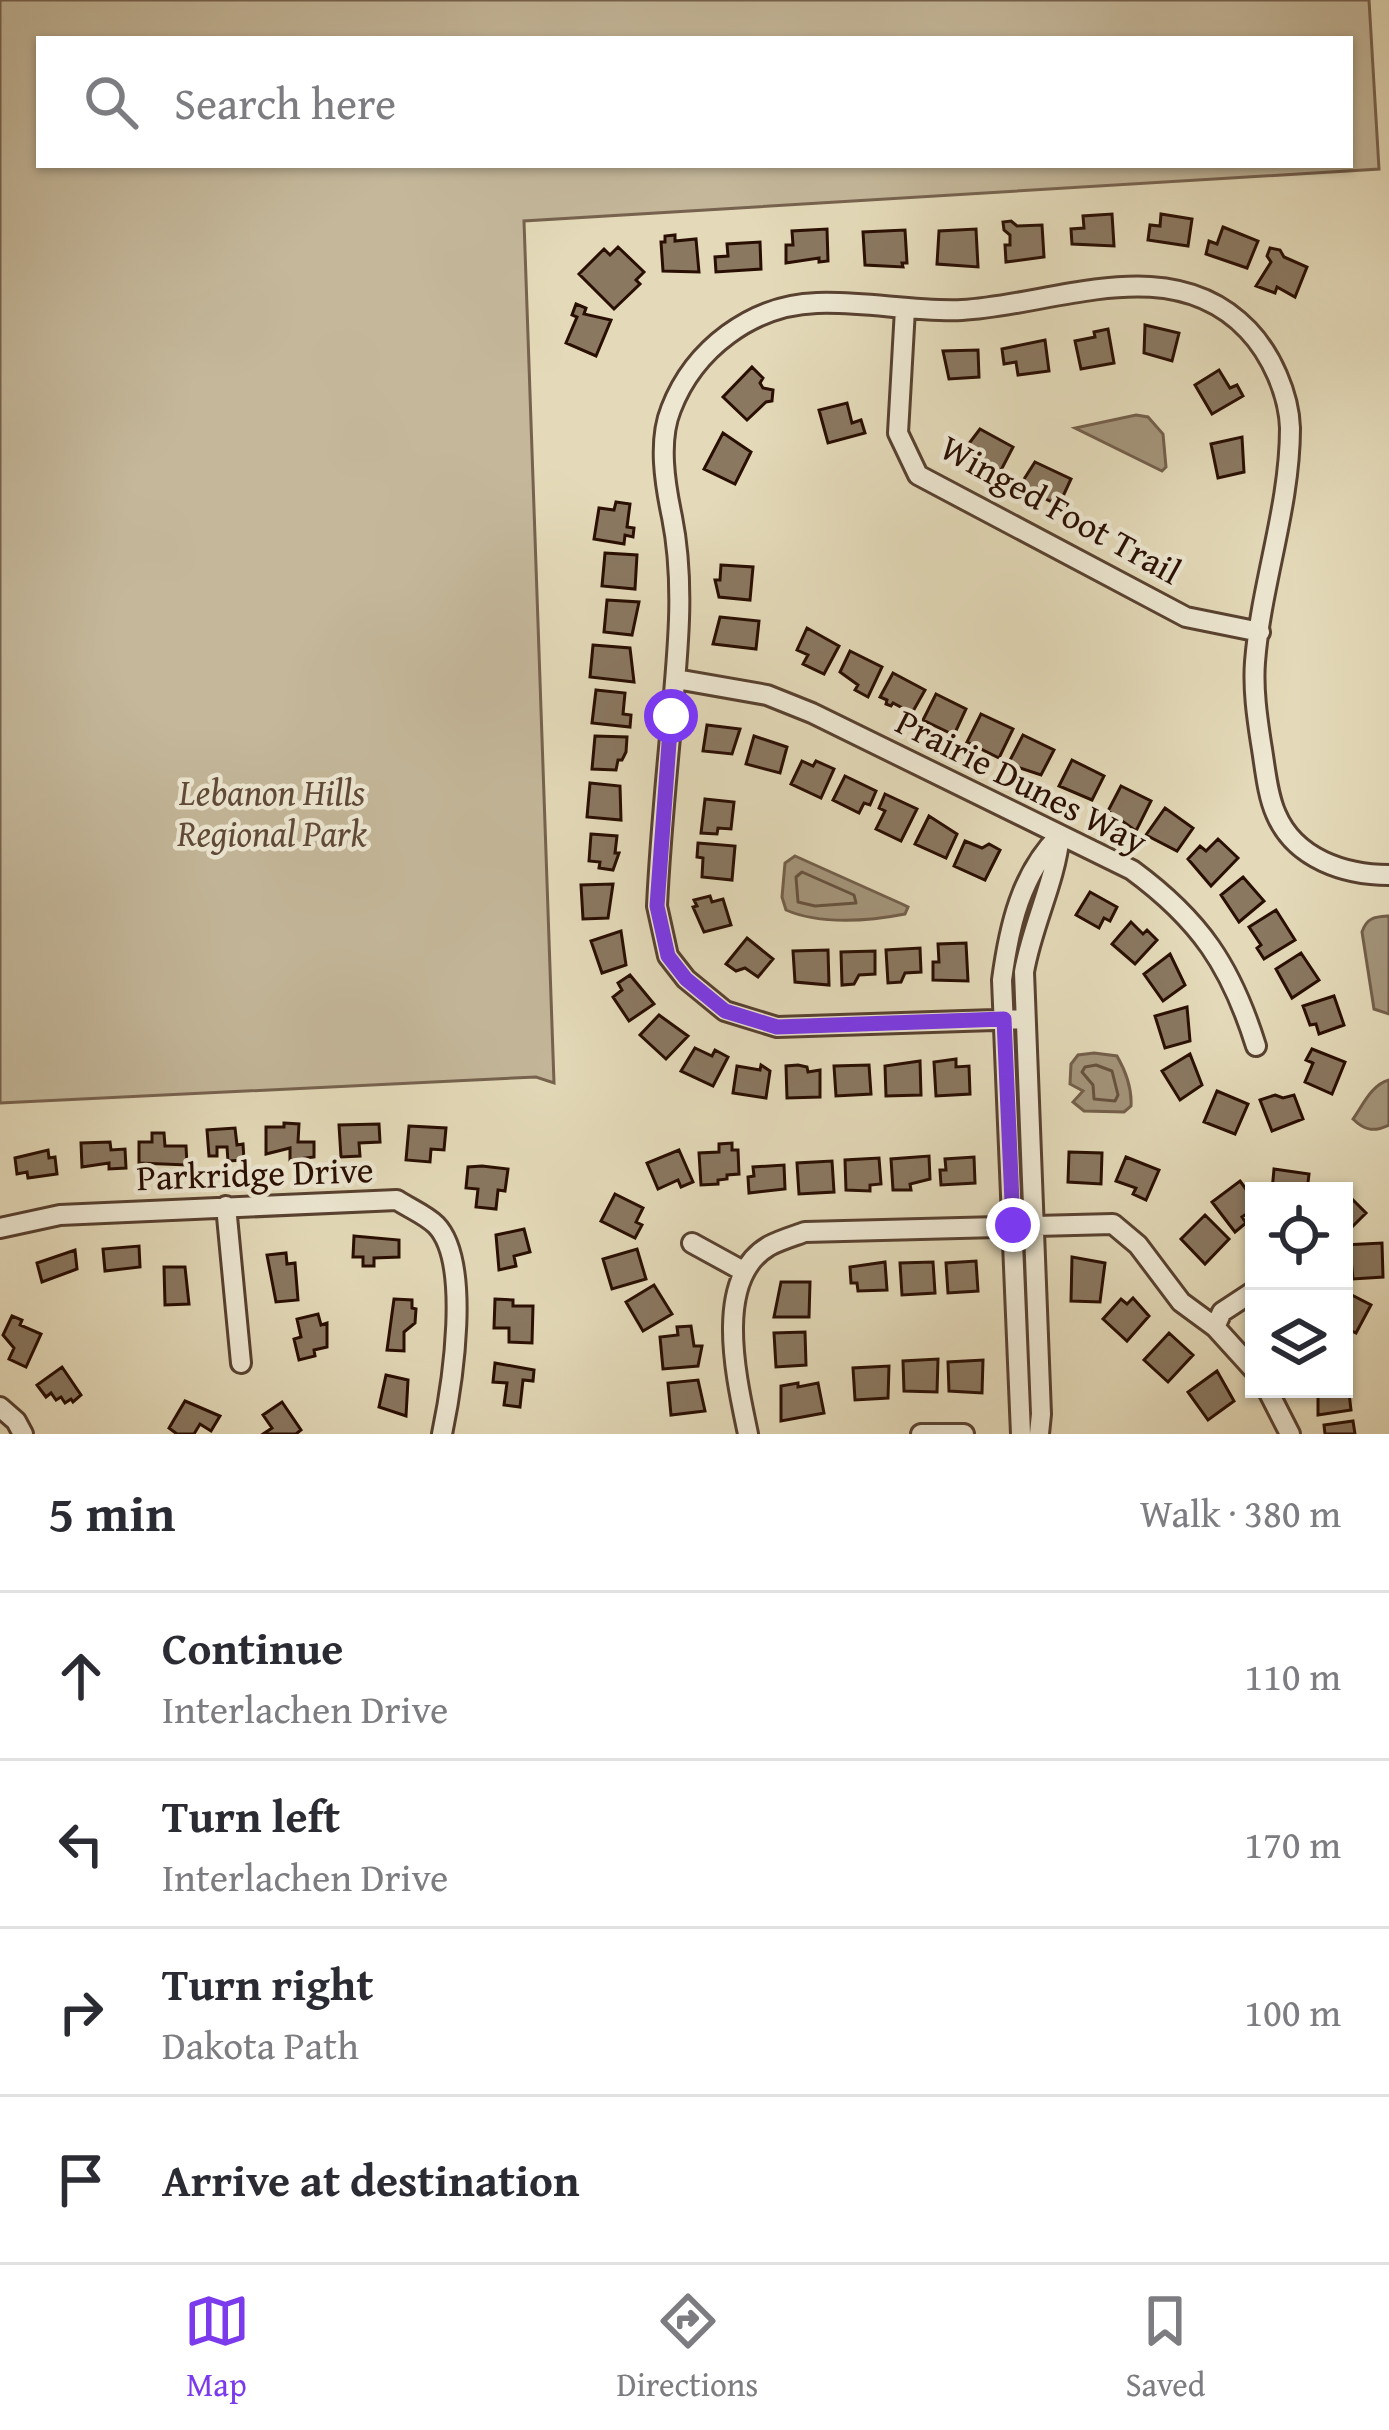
<!DOCTYPE html>
<meta charset="utf-8">
<style>
:root{--surface:#fff;--page:#f7f7f7;--text:#2b2b33;--muted:#7c7c81;--line:#e1e1e2;--accent:#7c3aed}
body{margin:0;font-family:"Gentium Book Plus",serif;background:var(--page);color:var(--text)}
.controls{position:absolute;right:36px;bottom:36px;display:grid;overflow:hidden;border-radius:0px;box-shadow:0 3px 9px #0004}
.controls button{width:108px;height:108px;display:grid;place-items:center;padding:0;border:0;border-bottom:3px solid var(--line);background:var(--surface);color:var(--text);font:60px sans-serif}
.stop{position:absolute;width:36px;height:36px;margin:-27px;border:9px solid #7c3aed;border-radius:50%;background:#fff}
.stop.end{background:#7c3aed;border-color:#fff;box-shadow:0 3px 12px #0008}
.list{margin:0;padding:0;list-style:none}
h2{display:flex;justify-content:space-between;align-items:center;height:156px;margin:0;padding:0 48px;font-size:51px}
h2 small{font-size:39px;font-weight:400;color:var(--muted)}
.list li{display:grid;grid-template-columns:78px 1fr auto;gap:36px;align-items:center;box-sizing:border-box;height:168px;padding:0 48px;border-top:3px solid var(--line)}
.list b{display:block;font-size:45px;white-space:nowrap}
.list p{margin:0;font-size:39px;white-space:nowrap;color:var(--muted)}
.list em{font-size:39px;font-style:normal;color:var(--muted)}
.icon{flex:none;width:66px;height:66px;fill:none;stroke:currentColor;stroke-width:2;stroke-linecap:round;stroke-linejoin:round}
.map{position:relative;flex:none;width:1389px;height:1434px;overflow:hidden}
.search{position:absolute;background:var(--surface);box-shadow:0 3px 9px #0004;left:36px;right:36px;top:36px;height:132px;display:flex;align-items:center;gap:30px;box-sizing:border-box;padding:0 42px;border-radius:0px;color:var(--muted);font-size:45px}
.sheet{height:828px;background:var(--surface)}
nav{display:flex;justify-content:space-around;align-items:center;box-sizing:border-box;height:168px;border-top:3px solid var(--line);background:var(--surface);font-size:33px;color:var(--muted)}
nav a{display:grid;justify-items:center;gap:6px}
nav .on{color:var(--accent)}
.map>svg:first-child{display:block}
.green{fill:#c4b79a;stroke:#76624e;stroke-width:3;fill-rule:evenodd}
.water{fill:#a4957b;stroke:#735f4b;stroke-width:3}
.lines{fill:none;stroke-linecap:round;stroke-linejoin:round}
.shore{stroke:#66523e;stroke-width:3}
.building{fill:#8a7861;stroke:#290e02;stroke-width:3}
.minor-casing{stroke:#584130;stroke-width:24}
.minor{stroke:#ede7d2;stroke-width:18}
.route{stroke:#7c3aed;stroke-width:15}
.labels{text-anchor:middle;stroke-width:9;stroke-linejoin:round;paint-order:stroke}
.street-label{font-size:36px;fill:#290e02;stroke:#ede7d2}
.park-label{font-size:36px;font-style:italic;fill:#5f4937;stroke:#ede7d2}
</style>
<div class="map">
<svg width="1389" height="1434" viewBox="0 0 1389 1434">
<rect width="100%" height="100%" fill="#e4dab9"/>
<filter id="stains"><feTurbulence type="fractalNoise" baseFrequency=".00167" numOctaves="4"/><feColorMatrix values="0 0 0 0 .2 0 0 0 0 .09 0 0 0 0 .02 0 0 0 .5 -.17"/></filter>
<radialGradient id="worn" r=".72"><stop offset=".6" stop-color="#630" stop-opacity="0"/><stop offset="1" stop-color="#630" stop-opacity=".3"/></radialGradient>
<path class="green" d="M0 0H1369L1379 169 524 221 554 1083 536 1077 0 1103ZM39 39H1350V165H39Z"/>
<path class="water" d="M1136 415 1148 417 1163 434 1166 467 1162 471 1075 428Z
M795 856 902 904 908 907 905 914C870 921 820 925 786 910L782 897 785 863Z
M1389 916V1014L1374 1009 1362 932C1367 917 1375 917 1389 916Z
M1094 1053 1117 1056C1125 1070 1132 1089 1131 1106L1124 1112 1084 1111 1073 1102 1083 1091 1070 1084 1071 1064 1078 1055Z
M1389 1080V1125C1374 1132 1365 1131 1353 1119 1363 1105 1371 1085 1389 1080Z"/>
<g class="lines">
<path class="shore" d="M802 872 854 895 856 903 815 906 798 902 796 877Z
M1096 1065 1112 1071 1118 1095 1115 1101 1094 1099 1093 1085 1082 1072 1085 1067Z"/>
</g>
<path class="building" d="M1112 214 1114 246 1072 244 1071 229 1084 228 1083 216Z
M1161 214 1192 219 1188 246 1148 240 1150 225 1160 226Z
M1011 221 1017 226 1042 225 1044 257 1006 262 1005 245H1010V235L1004 230 1003 222Z
M1223 227 1258 241 1247 268 1206 254 1209 241 1217 244Z
M827 229 828 261 819 262V258L786 263V245H793L792 231Z
M976 229 978 267 937 264 939 231Z
M905 230 907 263H902L903 267 865 265 863 232Z
M675 235V241L696 239 699 272 663 271 661 242H665V236Z
M760 242 761 269 716 272 715 257 728 256 727 244Z
M618 247 644 272 636 280 640 284 614 309 579 274 604 249 610 255Z
M1270 248 1280 250 1284 257 1307 267 1295 297 1277 287 1275 293 1256 286 1271 262 1267 256Z
M576 304 586 308 584 314 611 320 596 356 566 343 577 317 572 315Z
M1145 325 1179 333 1172 361 1144 353Z
M1108 329 1114 363 1081 369 1075 341 1095 337 1094 332Z
M1045 340 1049 371 1018 375 1016 362 1004 364 1002 349Z
M978 350 979 377 949 379 943 351Z
M752 367 763 378 760 383 763 388 773 390 772 401 766 402 747 420 723 397Z
M1219 370 1230 388 1237 385 1243 396 1212 414 1195 385Z
M847 403 852 423 861 420 865 433 828 443 819 410Z
M980 429 1013 447 999 474 961 454Z
M723 433 751 452 735 484 704 469Z
M1242 437 1244 472 1218 478 1211 444Z
M1035 462 1071 479 1059 505 1019 487Z
M616 502 630 504 627 527 634 528 633 537 625 535 624 544 594 539 599 508 614 510Z
M605 553 637 555 635 589 602 586Z
M721 565 753 567 750 600 719 597 715 580H720Z
M607 600 639 602 632 635 604 632Z
M720 617 759 621 756 649 713 644Z
M807 628 839 646 824 674 803 664 808 655 797 650Z
M593 645 630 648 634 682 590 677Z
M850 651 882 667 868 697 855 690 858 685 840 672Z
M893 673 925 690 912 713 893 703 891 706 886 704 887 700 880 697Z
M596 690 625 693 623 714 631 715 630 727 592 723Z
M936 694 966 709 954 735 923 720Z
M981 714 1013 729 999 758 967 742Z
M707 725 740 729 732 754 703 751Z
M1023 735 1054 750 1041 775 1008 764Z
M595 736 627 737 626 752 622 760H618L616 770 592 769Z
M754 736 787 747 780 773 746 764Z
M1072 760 1104 776 1092 800 1059 786Z
M802 761 813 766 816 761 834 769 821 798 791 784Z
M845 776 876 791 870 805 864 803 859 813 833 800Z
M590 783 620 786 621 820 587 817Z
M1121 786 1151 801 1136 831 1108 811Z
M885 794 917 809 901 841 876 829 885 811 879 808Z
M705 799 734 802 731 829 718 828 717 834 701 833Z
M1165 808 1193 828 1177 851 1146 835Z
M929 816 957 834 946 858 915 844Z
M591 834 617 836 615 853H619L613 870 599 868 600 862 589 861Z
M1218 839 1238 858 1211 886 1188 859 1200 846 1206 851Z
M965 841 982 848 989 844 1000 850 985 880 954 866Z
M698 843 735 846 732 880 702 877 703 858 697 857Z
M1243 877 1264 901 1239 922 1221 895Z
M613 884 608 918 583 919 581 885Z
M1090 892 1117 907 1110 921 1104 918 1099 928 1076 915Z
M710 896 712 902 723 899 731 925 704 932 693 907 697 906 694 900Z
M1276 910 1295 940 1264 959 1257 948 1261 945 1249 927Z
M1131 922 1143 934 1147 930 1157 940 1135 964 1112 944Z
M621 931 626 965 602 973 591 941Z
M747 938 773 959 758 977 745 968 736 971 726 964Z
M966 943 968 981 933 980V962H939L938 944Z
M920 948 921 972 905 973 901 982 888 983 886 950Z
M828 950 829 985 795 982 793 951Z
M875 951V974L859 975 854 984 842 985 841 952Z
M1301 953 1319 980 1292 998 1276 969Z
M1170 954 1185 985 1163 1001 1144 974Z
M630 975 654 1004 629 1021 613 997 622 990 618 983Z
M1334 996 1344 1025 1319 1034 1316 1024 1310 1025 1303 1006Z
M1187 1007 1190 1041 1165 1048 1155 1016Z
M659 1015 688 1036 666 1059 640 1035Z
M695 1048 712 1056 715 1050 728 1057 713 1086 681 1071Z
M1312 1049 1345 1062 1332 1094 1305 1082 1313 1063 1306 1060Z
M1190 1054 1202 1085 1180 1100 1162 1071Z
M956 1059V1067L969 1066 970 1094 936 1096 934 1062Z
M920 1061 921 1095 886 1096 885 1066Z
M761 1065 770 1071 766 1098 733 1093 737 1066 760 1070Z
M798 1065 807 1067 808 1072 820 1070V1097L787 1098 786 1066Z
M869 1065 871 1094 836 1096 834 1066Z
M1217 1091 1248 1104 1235 1134 1204 1122Z
M1275 1095 1283 1098 1294 1095 1303 1119 1272 1131 1260 1100Z
M284 1123 299 1124 298 1142H314V1157L290 1160V1148L266 1154V1127H284Z
M379 1124 380 1142 359 1143 360 1156 341 1157 339 1125Z
M409 1126 446 1128 444 1150 431 1149 430 1162 406 1160Z
M235 1128 237 1145 243 1144 244 1160 228 1161 227 1147H217V1156H209L207 1130Z
M152 1133H164L165 1146H186L187 1165 139 1163V1142H152Z
M110 1142 111 1150 125 1149 126 1168 109 1169V1163L82 1167 81 1143Z
M732 1143V1150H738L739 1174 727 1175V1179L718 1180V1184L701 1185 699 1153 719 1152V1144Z
M48 1150 49 1158 55 1157 57 1174 28 1178 27 1172 17 1174 15 1158Z
M679 1150 693 1182 681 1187 678 1180 658 1189 647 1163Z
M1069 1152 1102 1153 1101 1184 1068 1182Z
M929 1156 930 1179 910 1184 911 1190H893L891 1159Z
M974 1157 975 1183 941 1185 940 1170H946L945 1159Z
M1126 1157 1159 1170 1146 1200 1133 1194 1136 1188 1116 1181Z
M879 1158 881 1184 870 1185V1191L846 1190 845 1160Z
M832 1161 834 1192 799 1194 797 1163Z
M784 1165 785 1189 749 1193 748 1177 754 1176 753 1167Z
M482 1166 508 1169 505 1191 498 1190 496 1209 476 1207 478 1189 466 1188 468 1167Z
M1274 1169 1309 1174 1307 1191H1272Z
M1240 1181 1254 1200V1209L1242 1217 1246 1223 1235 1232 1212 1202Z
M1344 1191 1366 1213 1345 1234 1344 1233Z
M615 1194 643 1208 636 1222 642 1225 635 1238 601 1221Z
M1205 1215 1229 1239 1205 1264 1181 1239Z
M524 1229 530 1252 514 1256 516 1266 499 1270 496 1235Z
M354 1236 399 1240V1257L374 1258V1266H363V1257H353Z
M1382 1243 1383 1277 1353 1279 1351 1259H1345L1344 1245Z
M139 1246 140 1267 105 1271 103 1249Z
M637 1249 646 1279 612 1289 603 1259Z
M75 1250 77 1269 42 1282 37 1263Z
M286 1253 287 1264 295 1263 298 1300 276 1302 267 1255Z
M1072 1257 1105 1263 1100 1302 1071 1301Z
M976 1261 978 1291 948 1293 946 1263Z
M885 1262 887 1290 858 1291 857 1283H851L850 1267Z
M933 1262 935 1293 902 1295 900 1263Z
M164 1267H185L189 1304 165 1305Z
M781 1282H810L809 1317H774Z
M654 1285 672 1314 643 1331 626 1302Z
M1344 1291 1371 1305 1356 1333 1344 1327Z
M1133 1298 1149 1316 1127 1341 1103 1319 1121 1299 1127 1304Z
M394 1299 412 1300V1308L416 1309 415 1323 404 1332V1351L387 1350Z
M495 1299 513 1300V1306H533L532 1343 509 1342V1328H494Z
M318 1314 321 1325 327 1323V1347L314 1350 315 1356 299 1360 294 1339 301 1337 297 1319Z
M12 1316 22 1320 20 1325 41 1334 26 1367 9 1359 14 1348 3 1335Z
M691 1326 694 1346H702L698 1366 663 1369 660 1337 678 1335 677 1327Z
M805 1332 806 1365 776 1367 774 1333Z
M1169 1333 1193 1355 1168 1382 1144 1360Z
M938 1359 937 1392 904 1391 903 1361Z
M983 1360 982 1393 949 1391 948 1362Z
M495 1363 534 1370 533 1381 523 1380 520 1407 504 1405 507 1383 493 1382Z
M889 1366 888 1398 855 1400 853 1368Z
M62 1367 81 1395 73 1402 71 1399 65 1403 61 1397 56 1400 51 1393 46 1397 37 1385Z
M1217 1371 1234 1401 1208 1420 1188 1392Z
M386 1375 408 1380 406 1416 379 1407Z
M1344 1376H1347L1351 1410 1318 1415V1391L1344 1389Z
M698 1380 705 1411 671 1415 668 1383Z
M798 1383V1387L818 1383 824 1413 781 1421V1386Z
M185 1401 220 1416 211 1431 200 1424 194 1434H177L169 1428Z
M282 1402 301 1430 296 1434H263L272 1428 263 1415Z
M1353 1421 1355 1434H1325L1324 1425Z"/>
<g class="lines">
<g class="minor-casing">
<path id="minor" d="M905 309 898 433 918 475 1186 617 1260 632
M676 679 767 695 812 713 1132 870C1200 920 1231 966 1256 1046
M1023 1019 777 1027 725 1011 686 979 668 956 657 906C660 842 666 779 672 716 678 649 685 582 672 517 665 484 658 441 671 409 694 349 752 305 817 303 865 301 913 312 962 310 1055 305 1171 249 1248 330 1271 354 1289 394 1290 428 1290 507 1261 584 1255 662 1253 689 1257 717 1261 743 1265 766 1267 794 1276 814 1295 859 1345 875 1389 875
M226 1206 241 1363
M0 1228 60 1215 397 1200C409 1208 426 1215 436 1225 472 1262 452 1386 442 1434
M692 1243 743 1271
M1215 1327 1222 1312 1254 1291
M1267 1389 1290 1434
M0 1407 16 1421 23 1434
M748 1434C737 1381 712 1279 769 1246 780 1240 794 1236 805 1232L1113 1224 1138 1245 1181 1302 1215 1327 1254 1370
M921 1434H964
M1021 1434 1002 980C1009 927 1021 873 1060 835
M1039 1434 1041 1414 1024 972C1032 925 1055 883 1060 835"/>
</g>
<use href="#minor" class="minor"/>
</g>
<g class="lines">
<path class="route" d="M671 716 657 906 668 956 686 979 725 1011 777 1027 1004 1019 1013 1225"/>
</g>
<g class="labels">
<g class="street-label">
<text transform="translate(1061 509) rotate(29)" y="13">Winged Foot Trail</text>
<text transform="translate(1022 781) rotate(27)" y="13">Prairie Dunes Way</text>
<text transform="translate(255 1173) rotate(-2)" y="13">Parkridge Drive</text>
</g>
<g class="park-label">
<text x="272" y="805">Lebanon Hills<tspan x="272" dy="41">Regional Park</tspan></text>
</g>
</g>
<rect width="100%" height="100%" filter="url(#stains)"/>
<rect width="100%" height="100%" fill="url(#worn)"/>
</svg>
<div class="controls">
<button><svg class="icon" aria-label="locate" viewBox="0 0 24 24"><circle cx="12" cy="12" r="6"/><path d="M12 2v4M12 18v4M2 12h4M18 12h4"/></svg></button>
<button><svg class="icon" aria-label="layers" viewBox="0 0 24 24"><path d="M12 4l9 5-9 5-9-5zM3 14l9 5 9-5"/></svg></button>
</div>
<div class="stop" style="left:671px;top:716px"></div>
<div class="stop end" style="left:1013px;top:1225px"></div>
<div class="search"><svg class="icon" aria-label="search" viewBox="0 0 24 24"><circle cx="10" cy="10" r="6"/><path d="M15 15l6 6"/></svg>Search here</div>
</div>
<section class="sheet">
<h2>5 min<small>Walk · 380 m</small></h2>
<ul class="list">
<li><svg class="icon" aria-label="ahead" viewBox="0 0 24 24"><path d="M12 20V5M6 11l6-6 6 6"/></svg><div><b>Continue</b><p>Interlachen Drive</p></div><em>110 m</em></li>
<li><svg class="icon" aria-label="left" viewBox="0 0 24 24"><path d="M17 20v-9H6M10 6l-5 5 5 5"/></svg><div><b>Turn left</b><p>Interlachen Drive</p></div><em>170 m</em></li>
<li><svg class="icon" aria-label="right" viewBox="0 0 24 24"><path d="M7 20v-9h11M14 6l5 5-5 5"/></svg><div><b>Turn right</b><p>Dakota Path</p></div><em>100 m</em></li>
<li><svg class="icon" aria-label="arrive" viewBox="0 0 24 24"><path d="M6 21V4h12l-3 4 3 4H6"/></svg><div><b>Arrive at destination</b></div></li>
</ul>
</section>
<nav>
<a class="on"><svg class="icon" aria-label="map" viewBox="0 0 24 24"><path d="M3 6l6-2 6 2 6-2v14l-6 2-6-2-6 2zM9 4v14M15 6v14"/></svg>Map</a>
<a><svg class="icon" aria-label="directions" viewBox="0 0 24 24"><path d="M12 3l9 9-9 9-9-9zM9 14v-3h6M13 9l2 2-2 2"/></svg>Directions</a>
<a><svg class="icon" aria-label="saved" viewBox="0 0 24 24"><path d="M7 4h10v16l-5-4-5 4z"/></svg>Saved</a>
</nav>
